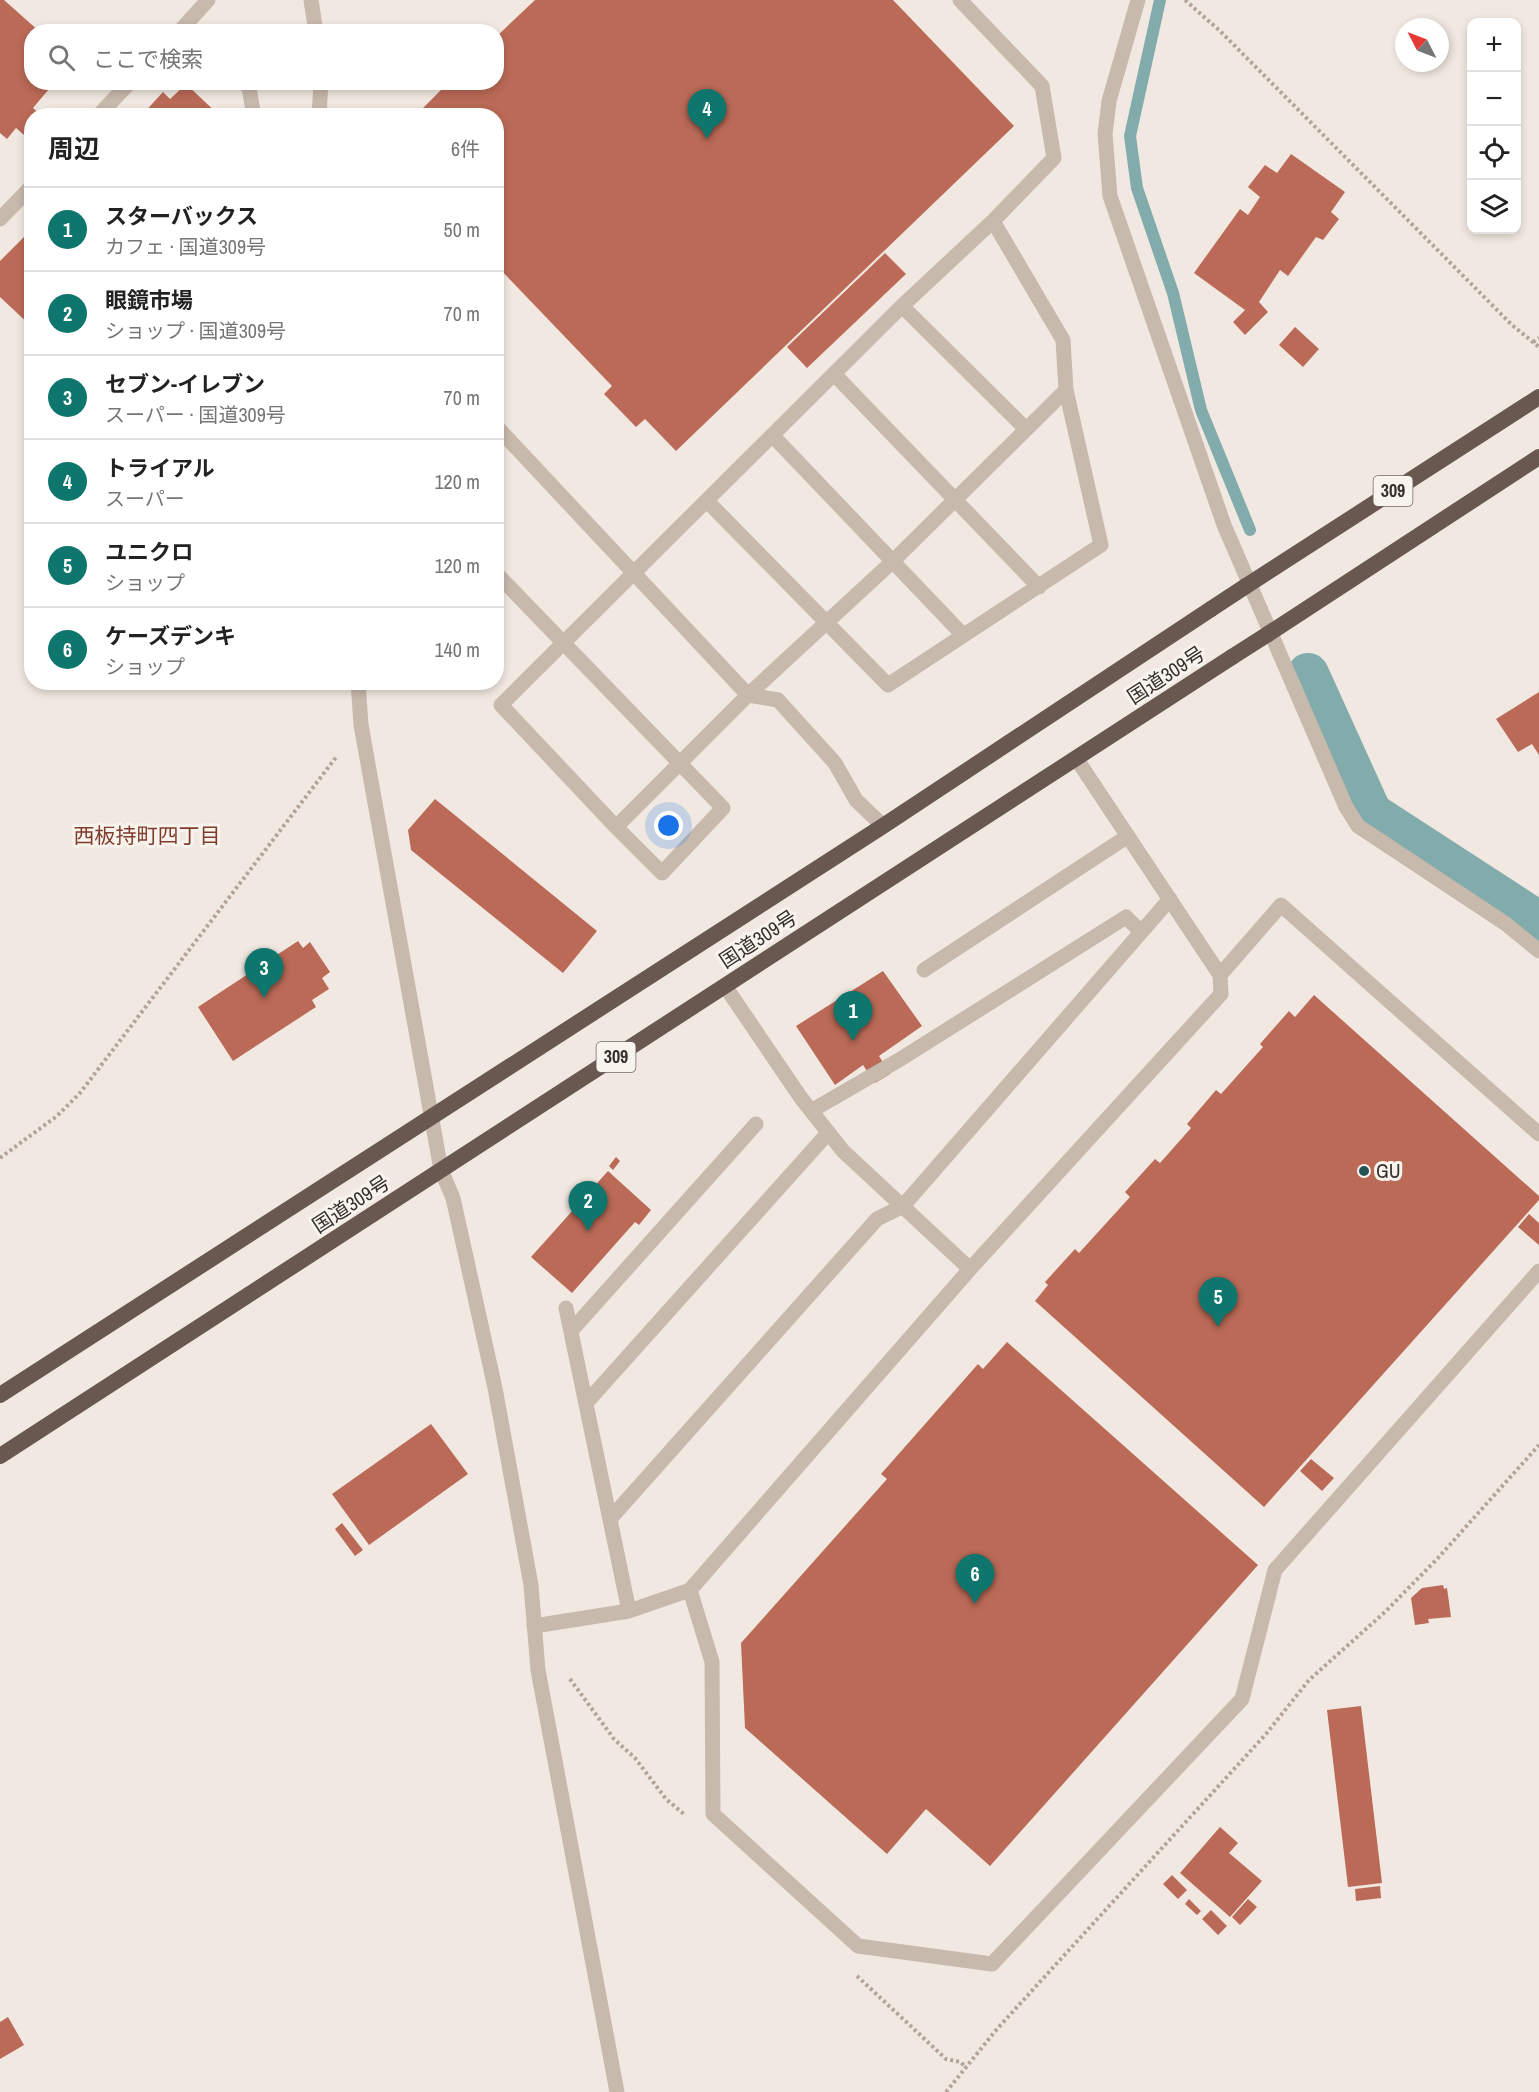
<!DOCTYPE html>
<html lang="ja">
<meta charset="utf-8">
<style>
:root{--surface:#fff;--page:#f2f2f2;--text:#222;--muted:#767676;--line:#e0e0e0;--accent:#0f766e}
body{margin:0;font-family:"Archivo Narrow","Noto Sans JP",sans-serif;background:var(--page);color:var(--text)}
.controls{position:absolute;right:18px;top:18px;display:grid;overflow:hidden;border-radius:12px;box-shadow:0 3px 9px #0003}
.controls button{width:54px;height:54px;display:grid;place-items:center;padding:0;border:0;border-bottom:2px solid var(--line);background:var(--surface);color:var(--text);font:30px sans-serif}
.compass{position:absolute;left:1395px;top:18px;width:54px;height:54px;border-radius:50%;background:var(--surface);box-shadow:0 3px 9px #0003;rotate:312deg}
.you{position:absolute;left:669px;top:826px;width:21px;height:21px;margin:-15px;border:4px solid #fff;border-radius:50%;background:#1a73e8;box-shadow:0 0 0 9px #1a73e833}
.badge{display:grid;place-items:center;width:39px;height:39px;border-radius:50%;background:var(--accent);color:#fff;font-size:20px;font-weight:700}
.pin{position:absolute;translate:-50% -50px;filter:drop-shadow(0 2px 3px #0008)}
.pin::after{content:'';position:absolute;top:32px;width:21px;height:18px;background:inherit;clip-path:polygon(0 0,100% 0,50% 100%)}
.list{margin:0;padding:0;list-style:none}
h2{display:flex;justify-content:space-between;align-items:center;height:78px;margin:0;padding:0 24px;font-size:26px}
h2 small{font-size:20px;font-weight:400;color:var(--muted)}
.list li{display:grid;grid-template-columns:39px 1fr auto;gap:18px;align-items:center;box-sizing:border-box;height:84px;padding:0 24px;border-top:2px solid var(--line)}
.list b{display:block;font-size:22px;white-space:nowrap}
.list p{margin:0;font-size:20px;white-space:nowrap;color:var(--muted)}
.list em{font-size:20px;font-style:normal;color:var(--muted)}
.icon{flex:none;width:33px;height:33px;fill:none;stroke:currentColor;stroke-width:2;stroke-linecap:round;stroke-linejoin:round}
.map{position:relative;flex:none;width:1539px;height:2092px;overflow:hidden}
.search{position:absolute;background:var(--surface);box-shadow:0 3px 9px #0003;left:24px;top:24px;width:480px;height:66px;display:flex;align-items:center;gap:15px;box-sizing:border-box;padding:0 21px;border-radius:24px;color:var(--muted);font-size:22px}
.panel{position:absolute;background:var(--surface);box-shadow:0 3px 9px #0003;left:24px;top:108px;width:480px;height:582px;border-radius:24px}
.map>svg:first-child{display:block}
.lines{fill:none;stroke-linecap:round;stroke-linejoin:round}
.stream{stroke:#82abab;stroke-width:12}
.canal{stroke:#82abab;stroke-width:42}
.building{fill:#ba6a56}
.path{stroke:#b4a398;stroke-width:4;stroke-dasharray:3 3;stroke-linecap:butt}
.service{stroke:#c8b9ad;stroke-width:15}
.minor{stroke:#c8b9ad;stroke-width:15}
.tertiary{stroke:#c8b9ad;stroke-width:15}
.trunk{stroke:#685850;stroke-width:16}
.trunk-bridge{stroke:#685850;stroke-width:16}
.poi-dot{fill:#255355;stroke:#f9f3ed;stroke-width:2}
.labels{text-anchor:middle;stroke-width:6;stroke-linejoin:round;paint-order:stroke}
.shield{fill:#f9f3ed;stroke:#716a65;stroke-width:1.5}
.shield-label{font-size:18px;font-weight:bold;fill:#372f2b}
.street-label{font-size:20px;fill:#372f2b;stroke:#f9f3ed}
.poi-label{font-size:20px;fill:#372f2b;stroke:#f9f3ed;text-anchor:start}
.neighbourhood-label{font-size:21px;fill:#7e3d2c;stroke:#f9f3ed}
</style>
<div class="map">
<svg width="1539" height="2092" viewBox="0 0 1539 2092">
<rect width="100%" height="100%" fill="#f1e9e1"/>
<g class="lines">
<path class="stream" d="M1160 0 1130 136 1137 188 1173 293 1201 410 1250 530"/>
<path class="canal" d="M1308 674 1371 813 1531 917 1539 925"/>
</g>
<path class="building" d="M0 0H4L40 32H32V82H55L33 108 42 116H32V142L16 128 7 139 0 133Z
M535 0H893L1014 126 676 451 645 419 636 427 604 394 612 386 496 265V116H415L449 82H496V37Z
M186 84 220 116H141L163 92 170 99Z
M1291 154 1345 192 1331 212 1339 219 1323 240 1316 237 1288 276 1280 270 1259 302 1268 312 1245 335 1233 322 1245 310 1194 273 1240 209 1248 215 1260 197 1248 187 1265 165 1277 173Z
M32 229V327L0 297V261Z
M885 253 906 274 807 368 787 347Z
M1295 327 1319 349 1303 367 1279 345Z
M1539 692V755L1532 744 1518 752 1496 719Z
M435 799 597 931 563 973 411 850 408 830Z
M298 941 303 948 310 942 330 972 322 978 329 989 312 1000 316 1007 233 1061 198 1007Z
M883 971 922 1026 879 1056 890 1074 875 1083 863 1065 835 1085 796 1026Z
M1314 995 1539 1196V1200L1264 1507 1035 1301 1048 1285 1045 1282 1075 1249 1079 1253 1130 1197 1125 1192 1155 1159 1160 1163 1191 1128 1187 1124 1216 1090 1221 1094 1263 1047 1260 1044 1289 1011 1295 1017Z
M616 1157 620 1161 613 1170 609 1166Z
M608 1171 651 1210 639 1225 635 1222 572 1293 531 1257Z
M1529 1214 1539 1223V1245L1518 1227Z
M1007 1342 1258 1565 990 1866 926 1809 887 1854 745 1728 741 1643 887 1479 881 1474 978 1364 983 1369Z
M431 1424 468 1474 369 1545 332 1494Z
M1311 1459 1334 1478 1322 1491 1300 1471Z
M342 1523 363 1550 355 1556 335 1529Z
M1443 1585 1444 1589 1447 1588 1451 1617 1428 1619 1429 1623 1415 1625 1411 1598 1422 1588Z
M1361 1706 1382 1883 1348 1887 1327 1710Z
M1220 1827 1238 1843 1229 1853 1262 1881 1230 1917 1180 1873Z
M1172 1875 1187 1890 1178 1899 1163 1884Z
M1380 1886 1381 1898 1356 1901 1355 1889Z
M1189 1899 1201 1911 1197 1915 1185 1904Z
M1248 1899 1257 1907 1240 1925 1232 1917Z
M1211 1910 1227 1926 1218 1935 1202 1919Z
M8 2017 24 2045 0 2059V2022Z"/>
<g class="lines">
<path class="path" d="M1185 0 1220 31 1512 325 1539 347
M1533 342 1539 338
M0 1158 57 1116 80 1093 337 756
M570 1679 614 1739 635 1758 666 1799 685 1815
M857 1976 946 2059 961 2062 965 2067
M946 2092 997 2029 1266 1734 1309 1680 1386 1611 1438 1558 1539 1445"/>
<path class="service" d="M311 0 316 32
M960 0 1042 86 1054 158 993 221 902 306 501 705 616 827 748 695 892 562 1066 390 1063 340 993 221
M319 116 321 82
M902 306 1026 429
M835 375 1039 587
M496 426 748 695 778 700 835 763 856 800 883 826
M773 436 963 635
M707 501 888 685 1101 545 1066 390
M496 573 723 808 662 873 616 827
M924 970 1128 836
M1220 975 1281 905 1539 1134
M725 986 801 1098 843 1151 970 1269 1221 994 1220 975 1076 758
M811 1111 899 1060 1126 917 1141 932
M566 1308 629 1611
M571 1331 756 1124
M587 1402 828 1133
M610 1519 877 1219 903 1206 1170 899
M690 1590 712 1662 713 1814 858 1946 992 1964 1242 1699 1275 1570 1539 1271
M534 1626 629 1611 690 1590 970 1269"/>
<path class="minor" d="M1138 0 1109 101 1105 134 1110 196 1224 525 1346 807 1358 826 1506 924 1539 951
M243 82 249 88 254 116
M358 682 361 725 441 1170 453 1198 495 1388 531 1585 538 1670 617 2092"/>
<path class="tertiary" d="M179 32 208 0
M98 116 130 82
M0 219 32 186"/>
<path class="trunk" d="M1246 586 1539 397
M1268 634 1539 457
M0 1395 883 826 1211 609
M0 1456 1232 657"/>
<path class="trunk-bridge" d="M1211 609 1246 586
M1232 657 1268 634"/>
</g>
<circle class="poi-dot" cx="1364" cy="1171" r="6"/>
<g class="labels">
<g class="shield">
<rect x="1373.5" y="476" width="39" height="30" rx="4.5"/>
<rect x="596.5" y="1042" width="39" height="30" rx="4.5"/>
</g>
<g class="shield-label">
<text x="1393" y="497">309</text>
<text x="616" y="1063">309</text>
</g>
<g class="street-label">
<text transform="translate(1166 675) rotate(-33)" y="7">国道309号</text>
<text transform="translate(758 939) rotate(-33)" y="7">国道309号</text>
<text transform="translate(351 1204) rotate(-33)" y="7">国道309号</text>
</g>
<g class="poi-label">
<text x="1376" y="1178">GU</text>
</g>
<g class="neighbourhood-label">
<text x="147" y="843">西板持町四丁目</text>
</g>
</g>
</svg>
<div class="controls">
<button>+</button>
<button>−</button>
<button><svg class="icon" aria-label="locate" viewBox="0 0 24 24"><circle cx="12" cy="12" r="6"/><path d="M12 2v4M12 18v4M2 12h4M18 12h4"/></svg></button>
<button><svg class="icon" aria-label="layers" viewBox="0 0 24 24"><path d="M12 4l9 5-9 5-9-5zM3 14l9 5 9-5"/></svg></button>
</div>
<svg class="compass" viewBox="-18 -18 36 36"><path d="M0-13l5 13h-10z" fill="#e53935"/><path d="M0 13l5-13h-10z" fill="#767676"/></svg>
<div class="you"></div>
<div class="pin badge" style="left:853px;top:1041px">1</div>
<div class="pin badge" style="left:588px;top:1231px">2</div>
<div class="pin badge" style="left:264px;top:998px">3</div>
<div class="pin badge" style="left:707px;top:139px">4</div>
<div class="pin badge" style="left:1218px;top:1327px">5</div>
<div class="pin badge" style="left:975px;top:1604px">6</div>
<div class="search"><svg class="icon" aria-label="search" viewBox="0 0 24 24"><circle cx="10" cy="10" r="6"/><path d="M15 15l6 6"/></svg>ここで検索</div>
<section class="panel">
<h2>周辺<small>6件</small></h2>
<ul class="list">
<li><span class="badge">1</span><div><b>スターバックス</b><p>カフェ · 国道309号</p></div><em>50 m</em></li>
<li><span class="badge">2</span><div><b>眼鏡市場</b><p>ショップ · 国道309号</p></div><em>70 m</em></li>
<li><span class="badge">3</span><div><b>セブン-イレブン</b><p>スーパー · 国道309号</p></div><em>70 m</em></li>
<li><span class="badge">4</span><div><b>トライアル</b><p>スーパー</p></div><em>120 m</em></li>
<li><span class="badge">5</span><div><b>ユニクロ</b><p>ショップ</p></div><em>120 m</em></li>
<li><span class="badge">6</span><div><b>ケーズデンキ</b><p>ショップ</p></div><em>140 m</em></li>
</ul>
</section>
</div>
